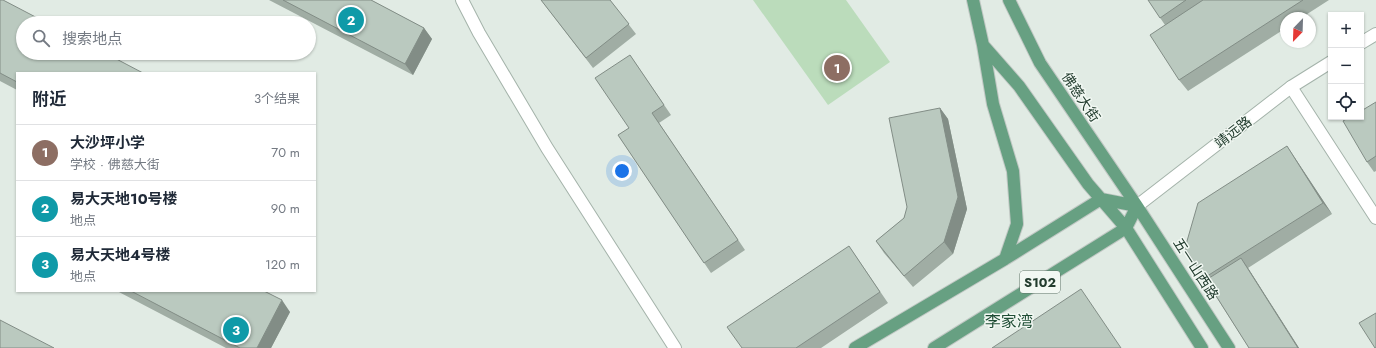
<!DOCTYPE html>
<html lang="zh">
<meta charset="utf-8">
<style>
:root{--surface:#fff;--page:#f2f2f3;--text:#1f2937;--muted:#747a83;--line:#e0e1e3;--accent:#ee5d61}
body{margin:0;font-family:Jost,"Noto Sans SC",sans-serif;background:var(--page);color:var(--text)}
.controls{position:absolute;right:12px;top:12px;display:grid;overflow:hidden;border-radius:0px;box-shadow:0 1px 3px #0004}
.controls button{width:36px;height:36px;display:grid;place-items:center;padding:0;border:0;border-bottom:1px solid var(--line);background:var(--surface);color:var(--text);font:20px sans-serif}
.compass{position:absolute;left:1280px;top:12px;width:36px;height:36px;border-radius:50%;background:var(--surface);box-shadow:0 1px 3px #0004;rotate:203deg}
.you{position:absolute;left:622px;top:171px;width:14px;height:14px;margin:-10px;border:3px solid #fff;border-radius:50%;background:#1a73e8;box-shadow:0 0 0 6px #1a73e833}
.badge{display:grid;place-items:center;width:26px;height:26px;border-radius:50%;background:var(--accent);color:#fff;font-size:13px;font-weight:700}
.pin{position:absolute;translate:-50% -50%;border:2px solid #fff;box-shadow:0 1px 4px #0006}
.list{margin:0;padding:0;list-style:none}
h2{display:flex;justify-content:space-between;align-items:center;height:52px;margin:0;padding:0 16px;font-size:17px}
h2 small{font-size:13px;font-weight:400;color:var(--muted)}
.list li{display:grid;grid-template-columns:26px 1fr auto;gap:12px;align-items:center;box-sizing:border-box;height:56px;padding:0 16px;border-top:1px solid var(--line)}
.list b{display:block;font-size:15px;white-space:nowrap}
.list p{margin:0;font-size:13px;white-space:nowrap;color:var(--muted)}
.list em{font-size:13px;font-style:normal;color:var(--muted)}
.icon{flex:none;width:22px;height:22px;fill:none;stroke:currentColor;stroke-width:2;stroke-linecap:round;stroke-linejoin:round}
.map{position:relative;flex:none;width:1376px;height:348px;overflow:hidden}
.search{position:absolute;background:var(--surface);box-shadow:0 1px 3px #0004;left:16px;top:16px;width:300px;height:44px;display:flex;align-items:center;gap:10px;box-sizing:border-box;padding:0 14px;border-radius:22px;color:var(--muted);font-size:15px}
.panel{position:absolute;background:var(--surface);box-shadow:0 1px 3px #0004;left:16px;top:72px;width:300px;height:220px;border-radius:0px}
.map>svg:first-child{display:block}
.green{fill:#bbdcbb}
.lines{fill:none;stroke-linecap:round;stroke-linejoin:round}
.minor-casing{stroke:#a4b3aa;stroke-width:14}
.tertiary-casing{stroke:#a4b3aa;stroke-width:14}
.primary-casing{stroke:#c1c8c4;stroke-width:14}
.minor{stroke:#fff;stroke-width:12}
.tertiary{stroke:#fff;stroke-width:12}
.primary{stroke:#67a082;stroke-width:12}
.wall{fill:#a0ada4}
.shaded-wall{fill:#828d86}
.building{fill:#bac9bf;stroke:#828d86}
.labels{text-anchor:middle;stroke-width:3;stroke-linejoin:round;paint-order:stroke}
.shield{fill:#f2f8f3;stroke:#607469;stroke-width:1}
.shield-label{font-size:13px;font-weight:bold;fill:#223c2e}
.street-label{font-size:14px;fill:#223c2e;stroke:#f2f8f3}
.quarter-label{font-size:16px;fill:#1f4d35;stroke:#f2f8f3}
</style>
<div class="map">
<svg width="1376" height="348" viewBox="0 0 1376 348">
<rect width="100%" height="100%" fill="#e1ebe4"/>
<path class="green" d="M753 0H846L890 62 828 105Z"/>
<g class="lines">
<g class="minor-casing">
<path id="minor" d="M462 0 479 33 547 148 675 348
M1291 87 1376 218"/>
</g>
<g class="tertiary-casing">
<path id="tertiary" d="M1361 43 1376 34
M1137 206 1291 87 1331 62"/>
</g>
<g class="primary-casing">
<path id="primary" d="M973 0 983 45 993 104 1013 171 1017 224 1005 259
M1009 0 1040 63 1137 206 1229 348
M983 45 1019 86 1088 184 1126 228 1202 348
M855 348 1005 259 1101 199 1137 206
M934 348 1126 228 1137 206"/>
</g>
<use href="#minor" class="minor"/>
<use href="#tertiary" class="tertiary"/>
<use href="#primary" class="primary"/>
</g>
<path class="wall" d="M0 0 17 73V90L0 81Z
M269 0H371L424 28 432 39 413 75Z
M541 0H610L636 34 593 68Z
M1148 0H1329L1301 18H1286V28L1188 91 1179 80 1165 25Z
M630 55 671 115 659 123 745 250 711 273 618 135 629 128Z
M1376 102V171L1374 172 1367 162Z
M940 108 948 119 967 209 953 254 913 287 884 253 876 241 904 218Z
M1287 146 1332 214 1248 268 1299 348H1249L1185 248Z
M849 246 888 303 821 348H742Z
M117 291H264L290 312 271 348H226Z"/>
<path class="shaded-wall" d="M424 28 432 39 413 75 405 64Z
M940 108 948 119 967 209 953 254 944 242Z
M1287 146 1295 158 1332 214 1323 203Z
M1241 258 1248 268 1299 348H1298Z
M282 300 290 312 271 348H257Z"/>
<path class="building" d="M0 0H3L47 23H23V53H105L143 73H17V82L0 73Z
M283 0H371L424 28 405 64Z
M541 0H610L629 24 586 58Z
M1148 0H1186L1160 18Z
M1203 0H1303L1179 80 1150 35Z
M630 55 664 105 652 113 738 240 704 263 618 135 629 128 595 78Z
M1376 102V156L1367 162 1343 121 1350 117H1361V111Z
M940 108 958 197 944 242 904 276 876 241 904 218 907 207 889 118Z
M1287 146 1323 203 1204 278 1185 248 1198 203Z
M849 246 880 292 796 348H742L727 327Z
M1241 258 1298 348H1249L1206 280Z
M1081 289 1121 348H992Z
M131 291H264L282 300 257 348H240Z
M1376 313V348H1375L1359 323Z
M0 320 54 348H0Z"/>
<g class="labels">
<rect class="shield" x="1020" y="271" width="40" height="22" rx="3"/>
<g class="shield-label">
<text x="1040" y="287">S102</text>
</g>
<g class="street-label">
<text transform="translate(1081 97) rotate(56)" y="5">佛慈大街</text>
<text transform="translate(1233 132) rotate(-37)" y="5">靖远路</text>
<text transform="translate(1196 269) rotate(57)" y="5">五一山西路</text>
</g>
<g class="quarter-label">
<text x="1009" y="327">李家湾</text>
</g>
</g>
</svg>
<div class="controls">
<button>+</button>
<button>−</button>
<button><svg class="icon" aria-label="locate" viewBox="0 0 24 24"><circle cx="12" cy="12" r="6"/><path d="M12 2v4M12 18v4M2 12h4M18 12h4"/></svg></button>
</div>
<svg class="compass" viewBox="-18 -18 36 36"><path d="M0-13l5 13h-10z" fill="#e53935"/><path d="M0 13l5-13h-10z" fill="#747a83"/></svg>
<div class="you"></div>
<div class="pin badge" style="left:837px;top:68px;background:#8d6e63">1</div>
<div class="pin badge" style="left:351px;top:20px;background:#0f9aa8">2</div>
<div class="pin badge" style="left:236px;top:330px;background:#0f9aa8">3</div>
<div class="search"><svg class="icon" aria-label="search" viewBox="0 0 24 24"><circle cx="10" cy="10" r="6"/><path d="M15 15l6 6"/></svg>搜索地点</div>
<section class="panel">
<h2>附近<small>3个结果</small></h2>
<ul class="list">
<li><span class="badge" style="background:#8d6e63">1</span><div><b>大沙坪小学</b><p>学校 · 佛慈大街</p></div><em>70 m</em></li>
<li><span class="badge" style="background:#0f9aa8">2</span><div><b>易大天地10号楼</b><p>地点</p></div><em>90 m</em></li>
<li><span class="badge" style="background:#0f9aa8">3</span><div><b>易大天地4号楼</b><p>地点</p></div><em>120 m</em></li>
</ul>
</section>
</div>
